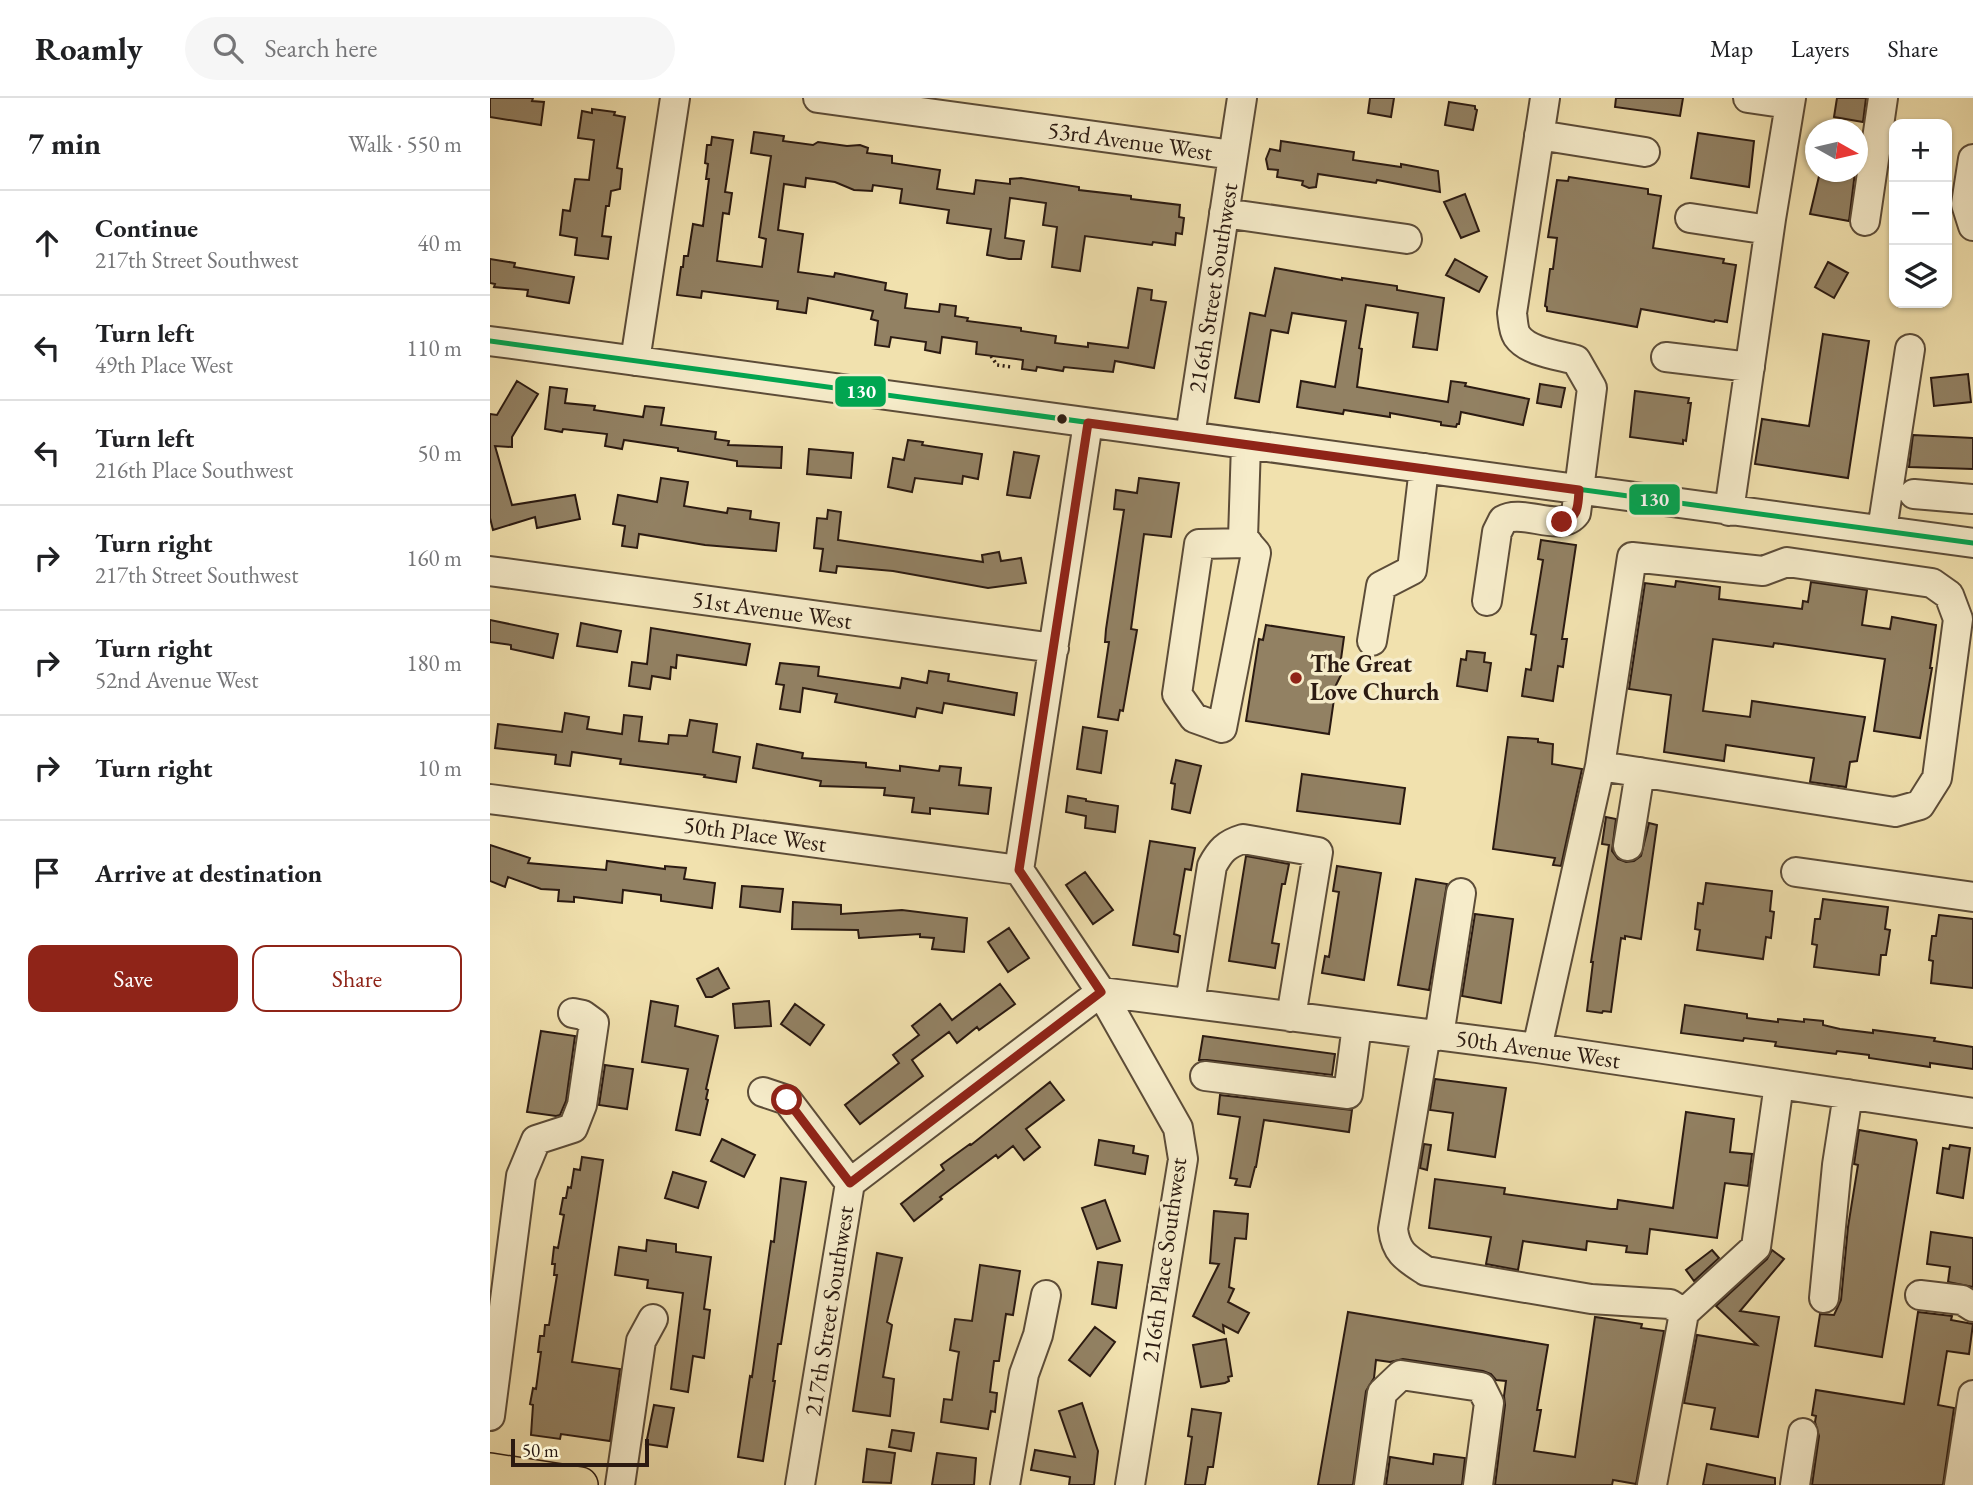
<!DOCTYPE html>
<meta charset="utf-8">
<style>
:root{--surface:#fff;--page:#f6f6f6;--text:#202124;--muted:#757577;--line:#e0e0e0;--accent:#8f2418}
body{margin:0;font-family:"EB Garamond",serif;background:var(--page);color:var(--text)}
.controls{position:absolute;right:21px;top:21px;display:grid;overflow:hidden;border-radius:14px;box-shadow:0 2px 5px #0004}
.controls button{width:63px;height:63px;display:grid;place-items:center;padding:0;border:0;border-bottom:2px solid var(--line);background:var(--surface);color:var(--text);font:35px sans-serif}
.compass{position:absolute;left:1315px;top:21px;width:63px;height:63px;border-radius:50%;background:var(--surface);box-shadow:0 2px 5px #0004;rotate:98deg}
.scale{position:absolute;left:21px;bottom:18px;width:138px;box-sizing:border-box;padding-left:7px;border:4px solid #2b1a11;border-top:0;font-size:19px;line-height:24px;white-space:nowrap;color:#2b1a11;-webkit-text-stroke:5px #f6ecca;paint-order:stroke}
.stop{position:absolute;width:21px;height:21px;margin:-16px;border:5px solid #8f2418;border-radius:50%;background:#fff}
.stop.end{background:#8f2418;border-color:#fff;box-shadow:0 2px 7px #0008}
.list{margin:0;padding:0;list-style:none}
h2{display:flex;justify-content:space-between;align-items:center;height:91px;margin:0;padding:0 28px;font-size:30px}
h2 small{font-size:23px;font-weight:400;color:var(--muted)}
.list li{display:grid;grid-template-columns:46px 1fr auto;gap:21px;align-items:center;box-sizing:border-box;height:105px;padding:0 28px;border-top:2px solid var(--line)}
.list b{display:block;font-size:26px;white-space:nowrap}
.list p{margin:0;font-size:23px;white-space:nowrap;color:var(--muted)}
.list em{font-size:23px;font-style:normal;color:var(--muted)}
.actions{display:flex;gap:14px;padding:21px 28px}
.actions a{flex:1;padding:16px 0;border:2px solid var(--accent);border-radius:14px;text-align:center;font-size:24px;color:var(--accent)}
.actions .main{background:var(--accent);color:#fff}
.icon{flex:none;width:38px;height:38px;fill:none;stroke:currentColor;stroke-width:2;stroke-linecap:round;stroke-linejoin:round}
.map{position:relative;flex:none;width:1483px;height:1387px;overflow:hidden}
header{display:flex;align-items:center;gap:42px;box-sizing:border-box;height:98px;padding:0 35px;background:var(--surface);border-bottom:2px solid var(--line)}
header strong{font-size:33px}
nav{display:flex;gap:38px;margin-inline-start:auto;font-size:24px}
.search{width:490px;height:63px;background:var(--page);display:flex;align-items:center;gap:18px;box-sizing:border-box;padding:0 24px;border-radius:38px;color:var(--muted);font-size:26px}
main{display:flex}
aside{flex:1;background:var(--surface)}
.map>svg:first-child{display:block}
.building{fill:#928163;stroke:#2b1a11;stroke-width:2}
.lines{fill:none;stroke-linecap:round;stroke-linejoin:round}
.minor-casing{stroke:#5c4c38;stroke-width:32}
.major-casing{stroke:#2b1a11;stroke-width:38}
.path{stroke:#2b1a11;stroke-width:3.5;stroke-dasharray:2 3.5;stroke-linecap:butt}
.minor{stroke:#f6ecca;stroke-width:28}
.major{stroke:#f1e1ae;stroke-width:35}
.bus-1-casing{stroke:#f6ecca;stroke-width:10}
.bus-1{stroke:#00a651;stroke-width:5}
.route{stroke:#8f2418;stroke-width:9}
.bus-dot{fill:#2b1a11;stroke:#f6ecca;stroke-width:2.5}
.poi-dot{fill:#8f2418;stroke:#f6ecca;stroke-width:2.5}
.labels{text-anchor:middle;stroke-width:7;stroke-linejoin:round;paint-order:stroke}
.street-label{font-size:24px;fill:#2b1a11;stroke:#f6ecca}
.poi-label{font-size:24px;font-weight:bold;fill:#2b1a11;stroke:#f6ecca;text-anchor:start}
.line-badge{stroke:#f6ecca;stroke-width:2.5}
.badge-label{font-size:19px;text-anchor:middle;font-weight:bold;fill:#fff}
</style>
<header>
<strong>Roamly</strong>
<div class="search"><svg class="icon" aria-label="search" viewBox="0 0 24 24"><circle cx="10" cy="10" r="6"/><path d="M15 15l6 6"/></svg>Search here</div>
<nav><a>Map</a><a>Layers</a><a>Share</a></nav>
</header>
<main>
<aside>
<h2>7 min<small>Walk · 550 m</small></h2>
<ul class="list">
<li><svg class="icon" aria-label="ahead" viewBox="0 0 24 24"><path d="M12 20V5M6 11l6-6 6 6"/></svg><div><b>Continue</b><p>217th Street Southwest</p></div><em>40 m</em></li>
<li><svg class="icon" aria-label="left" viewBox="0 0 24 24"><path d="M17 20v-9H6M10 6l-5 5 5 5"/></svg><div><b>Turn left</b><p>49th Place West</p></div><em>110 m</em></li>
<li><svg class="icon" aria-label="left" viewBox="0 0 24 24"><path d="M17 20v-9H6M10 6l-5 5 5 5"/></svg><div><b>Turn left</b><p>216th Place Southwest</p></div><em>50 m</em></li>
<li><svg class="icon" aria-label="right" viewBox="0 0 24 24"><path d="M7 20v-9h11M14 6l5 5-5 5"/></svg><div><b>Turn right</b><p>217th Street Southwest</p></div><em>160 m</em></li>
<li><svg class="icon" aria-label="right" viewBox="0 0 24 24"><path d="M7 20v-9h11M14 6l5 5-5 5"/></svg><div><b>Turn right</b><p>52nd Avenue West</p></div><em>180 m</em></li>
<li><svg class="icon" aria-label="right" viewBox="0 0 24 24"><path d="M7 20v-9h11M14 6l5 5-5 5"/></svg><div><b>Turn right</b></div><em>10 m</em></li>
<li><svg class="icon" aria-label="arrive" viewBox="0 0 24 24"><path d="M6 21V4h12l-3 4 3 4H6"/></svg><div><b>Arrive at destination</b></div></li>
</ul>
<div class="actions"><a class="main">Save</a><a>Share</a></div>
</aside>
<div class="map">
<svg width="1483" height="1387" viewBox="0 0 1483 1387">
<rect width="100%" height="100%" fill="#f1e1ae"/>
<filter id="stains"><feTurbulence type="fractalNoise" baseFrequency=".00286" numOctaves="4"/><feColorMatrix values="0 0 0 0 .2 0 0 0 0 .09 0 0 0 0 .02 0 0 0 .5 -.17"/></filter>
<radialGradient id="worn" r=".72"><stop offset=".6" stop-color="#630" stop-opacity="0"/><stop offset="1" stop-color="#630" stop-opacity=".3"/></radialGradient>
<path class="building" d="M0 0H43L42 3 54 4 51 27 0 19Z
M880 0H904L901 19 878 15Z
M1126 0H1193L1190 18 1125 9Z
M1347 0H1376L1373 24 1344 19Z
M959 4 985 8V11L987 12 983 32 955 27Z
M102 11 125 14 124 17 135 19 127 70 132 71 130 91 121 93 119 108H116L112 138 121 139 118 161 85 157 87 140 70 137 73 112 80 113 85 81 99 82 104 42 88 40 92 13 102 15Z
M264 34 294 38 293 43 323 47 328 44 357 48 370 47 378 50 377 55 402 58V65L450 72 447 91 484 96 486 82 520 86V81L531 80 589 89V92L641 98V101L690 107 689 119 694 120 692 136 686 135 685 147 663 144 662 147 595 138 590 173 562 169 567 129 553 127 556 105 520 100 515 140 534 143 531 161H519L497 157 501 131 457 125 459 112 410 105 412 91 383 87 382 93 364 92 345 84 316 80 315 89 294 86 288 132 313 136 308 174 344 179 345 175 396 185 395 192 417 196 415 210 449 214 450 206 466 208 465 218 478 220 477 223 531 230V233L566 238 565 245 598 249V245L638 250 648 190 662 192 661 202 676 204 664 270 625 263 623 274 574 269 573 273 547 269 546 273 532 271 533 262 486 256 487 244 452 239 450 255 435 252 436 244 401 239 399 249 385 247 388 223 381 221 383 213 318 200 316 215 287 211 288 203 212 193 211 200 187 197 191 169H193L194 158H198L203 126 213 128 219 81H216L218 66 215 65 217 47H221L222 39 243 42 235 94 242 95 239 116 233 115 227 163 272 169 276 141 269 139 281 58 261 55Z
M1208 35 1264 43 1259 89 1201 80Z
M791 43 864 54 863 62 911 69V66L948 73 950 94 887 82 886 85 828 76 826 89 819 90 812 87 813 83 787 79 788 72 778 71 776 61 780 51 790 53Z
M1330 74H1365L1359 123 1320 116Z
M1079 79 1158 91V96L1171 98 1163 150 1234 161 1233 165 1246 167 1237 224 1225 222 1224 224 1151 211 1147 229 1057 213V209L1055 208 1060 171H1063L1067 140 1058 139 1067 82 1078 83Z
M975 96 989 133 971 140 954 104Z
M0 161 25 165 24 169 84 179 79 205 37 198 38 192 4 189 5 186 0 185Z
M965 161 997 179 989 194 956 177Z
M1338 164 1358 175 1344 200 1325 189Z
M785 170 852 182V180L907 188V192L954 200 947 252 923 249 928 215 876 207 869 250 872 251 867 289 958 304 961 283 976 285 975 288 1039 301 1033 327 971 314 969 326H967L966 329 951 327V324L900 315V319L854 312 853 316 807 309 811 283 845 289 856 223 802 215 798 235 781 232 769 304 745 300 760 215 775 218Z
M1333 236 1379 243 1358 380 1265 366 1272 321 1319 328Z
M1478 276 1481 304 1444 308 1441 280Z
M27 283 48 296 22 339V349L5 348 22 407 85 397 90 421 47 430 45 419 3 432 0 420V316L7 317Z
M1050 286 1075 290 1071 309 1047 305Z
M60 289 77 291 75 305 105 308 104 312 153 319 155 308 174 310 171 327 226 334 225 341 239 343 238 347 292 349 291 370 247 368V363L188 353V350L134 342 132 351 115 348 117 336 73 331 72 334 55 331Z
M1145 293 1199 300 1198 305H1201L1196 343 1193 342V346L1140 339Z
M1423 337 1483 340V371L1419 369Z
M418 342 433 344 432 347 492 356 488 381 473 378 472 386 425 380 422 394 398 389 403 360 414 362Z
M319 351 363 355 361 380 317 376Z
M524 354 549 358 540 400 517 397Z
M171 380 198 384 194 408 237 415 238 410 261 413 260 421 289 425 286 453 215 447 149 436 147 450 132 448 135 428 123 426 128 397 167 404Z
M649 380 689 385 681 439 654 436 641 531 647 532 633 613 630 612 628 622 608 619 619 544H615L616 531 634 412 624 411 626 392 647 395Z
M338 412 351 414 348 442 493 464 492 457 509 454 511 463 531 460 536 485 498 490 403 473 347 468 346 475 330 473 333 451 324 450 327 420 337 421Z
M1051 442 1086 447 1072 541H1077L1073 569 1068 568 1063 603 1032 598 1036 571 1041 572 1046 537 1041 536 1053 462 1048 461Z
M1186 483 1230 489 1229 501 1312 511 1313 503 1318 504 1321 484 1377 492 1372 527 1400 531 1402 519 1446 527 1440 570H1442L1430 640 1384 633 1395 561 1284 545 1283 549 1223 541 1213 613 1260 619 1262 603 1375 619 1367 663 1360 664 1356 689 1320 684 1324 660 1236 647 1234 663 1174 654 1181 597 1139 591 1155 485 1185 489Z
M0 522 68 536 63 560 21 551V547L0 544Z
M91 525 131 533 127 554 87 548Z
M776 527 854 539 851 561 853 573 846 587 839 636 756 623 769 541 773 542Z
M161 530 260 546 256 567 187 557 186 570 181 569 180 581 162 578 160 591 139 588 142 564 157 566Z
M977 553 995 555 994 564 1001 565 997 593 967 588 971 561 976 562Z
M290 565 329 569 328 578 410 590 412 580 437 585 439 573 459 576 458 583 527 595 524 617 454 605 452 615 427 610 425 619 345 604 347 596 313 590 310 614 290 611 294 587 286 586Z
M75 615 99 619 97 631 132 636 134 617 152 619 149 643 178 646 179 637 197 638 200 622 227 626 223 654 250 659 246 684 214 679 215 677 130 666 131 661 82 654 80 668 65 666 66 657 5 650 8 626 72 634Z
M593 629 617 633 611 675 587 671Z
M1018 639 1048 641V644L1063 646 1062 666 1092 671 1071 768 1063 767 1065 760 1003 751Z
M267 646 313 655 312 660 376 665V669L410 673V668L449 673 450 668 471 670 469 687 501 690 498 716 440 710V716L422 714 424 700 394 697 395 690 330 688 331 683 263 670Z
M686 662 711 668 700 715 682 711 685 686 681 685Z
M812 676 915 690 910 726 807 713Z
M578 698 596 701V703L628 708 625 734 595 730 596 718 576 714Z
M1116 719 1126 721 1122 753 1128 761 1136 764 1144 763 1151 758 1159 725 1167 727 1151 841 1135 838V841L1131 840 1121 914 1113 913 1112 915 1097 913 1103 864H1101L1119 747 1112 746Z
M660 743 705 750 701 772 695 771 684 836 690 838 688 854 643 847Z
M0 747 40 760 38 765 116 772 117 763 175 771V768L196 770 194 781 225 785 222 810 171 803V797L133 792 132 805 84 799V804L68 803 69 792 51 791 18 779 15 789 0 783Z
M756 758 799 766 795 786H792L782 845 789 846 785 870 739 863Z
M847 768 891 775 874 882 832 875 835 858 839 859 849 794 843 793Z
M595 774 623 812 603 826 576 787Z
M926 781 957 786 939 892 908 887Z
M1216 785 1282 793 1280 813 1284 814 1281 840 1276 839 1273 861 1207 852 1210 832 1205 831 1208 805 1213 806Z
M252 788 293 791 290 814 250 809Z
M1333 801 1398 809 1395 831 1400 832 1396 857H1391L1389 877 1324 869 1327 847 1322 846 1325 821H1330Z
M303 804 351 807V816L412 812 477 820 474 854 442 851 444 840 430 839V836L369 840 368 832 302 831Z
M985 816 1023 821 1011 905 972 898Z
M1449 817 1483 821V890L1441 885 1443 863 1439 862 1442 838H1446Z
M519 830 539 860 518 874 498 844Z
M228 870 239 890 222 899H216L207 881Z
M510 886 525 906 489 932 487 929 467 945 459 934 422 962 433 978 370 1026 355 1007 409 965 403 957 429 937 422 928 450 906 462 922Z
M161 903 188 908 185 928 228 938 216 991 218 992 216 1001 218 1002 210 1037 186 1032 198 971 152 964Z
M279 903 281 928 245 930 243 906Z
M305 906 334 927 320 947 291 926Z
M1195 907 1257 916V920L1288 924V921L1314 924V921L1333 923V927L1350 931 1383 935V932L1445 940 1444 943 1483 949V971L1440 965V969L1379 960V957L1347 953 1346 956 1285 948 1286 944 1254 940 1253 943 1191 935Z
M51 933 85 938 76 1003 70 1017 66 1018 37 1014Z
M713 938 845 956 842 977 717 962H709Z
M115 967 143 971 137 1011 109 1007Z
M945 981 1016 990 1005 1059 958 1052 963 1015 940 1012Z
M560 984 574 1002 536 1031 550 1049 534 1062 523 1048 508 1060 506 1057 450 1099 452 1101 424 1123 411 1106 454 1072 451 1067 480 1046 481 1047Z
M730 997 862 1012 859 1034 774 1022 766 1069H765L760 1089 745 1087 747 1081 740 1080 750 1019 728 1016Z
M1196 1014 1244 1021 1240 1054 1262 1056 1258 1088 1235 1085 1227 1140 1160 1131 1157 1156 1136 1154 1137 1148 1097 1143 1096 1152 1033 1143 1028 1172 996 1166 1001 1139 939 1130 945 1081 1015 1090 1014 1096 1121 1111H1127L1128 1102 1183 1110Z
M1369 1032 1426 1042 1427 1045 1392 1259 1325 1248 1330 1216 1344 1217 1351 1202 1358 1129 1368 1067 1364 1066Z
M232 1041 265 1057 254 1079 221 1063Z
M609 1042 644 1048 643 1055 658 1058 655 1076 605 1067Z
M934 1046 941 1047 937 1072 930 1070Z
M1460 1047 1480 1050 1473 1100 1447 1095 1453 1050 1459 1051Z
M92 1059 113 1062 82 1264 130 1271 120 1343 71 1336 70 1341 41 1337 43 1307 40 1306 43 1290 46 1291 51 1254H48L50 1238H54L55 1227H59L67 1177H64L65 1166H62L64 1149 68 1150 74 1117 70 1116 73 1100H76L78 1089 81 1090 84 1071 90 1072Z
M183 1074 216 1084 208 1110 175 1100Z
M291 1080 316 1084 291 1246H288L283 1283H285L273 1363 248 1359 260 1278 262 1279 281 1143 284 1144Z
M615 1102 630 1143 607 1151 592 1110Z
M724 1113 758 1116 756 1141 745 1140 739 1189 744 1191 738 1204 759 1215 748 1235 733 1227 734 1235 703 1218 729 1166 720 1165Z
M1441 1134 1483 1140V1189L1458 1184 1460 1169 1437 1166Z
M157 1142 186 1146V1154L221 1159 214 1211 220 1212 214 1260 203 1258 198 1294 181 1291 193 1195 157 1190 158 1182 125 1177 129 1149 156 1153Z
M1222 1152 1229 1160 1204 1183 1196 1172Z
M1282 1152 1294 1161 1250 1213 1289 1219 1268 1339 1221 1331 1225 1310 1194 1305 1207 1237 1267 1247 1226 1208 1277 1161Z
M387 1155 412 1160 397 1224 402 1227 393 1279 404 1281 400 1318 363 1313Z
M608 1164 632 1167 626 1210 602 1206Z
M490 1167 530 1173 523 1217 516 1216 509 1263H504L500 1294 507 1295 505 1314 501 1313 498 1331 451 1324 454 1301 462 1302 467 1266 469 1254 460 1252 465 1221 482 1223Z
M858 1214 1058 1247 1047 1312H1051L1044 1353 1085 1359 1105 1219 1152 1226 1151 1230 1174 1233 1146 1386 1123 1382 1122 1387H1005L1015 1307 1014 1298 1016 1283 1006 1282 1001 1276 993 1273 913 1261 900 1264 886 1262 884 1280 876 1293 863 1387H828Z
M1428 1214 1462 1218 1461 1222 1483 1226 1479 1256 1457 1253 1448 1307 1464 1310 1453 1387H1322L1329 1338 1325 1324 1326 1318 1322 1317 1326 1292 1414 1306Z
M605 1229 625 1244 600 1278 579 1262Z
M736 1241 742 1278 738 1279 739 1283 735 1285 711 1289 703 1247Z
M592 1305 608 1353 604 1387H579L580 1379 541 1372 545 1352 585 1359 569 1313Z
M164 1307 184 1310 177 1349 156 1346Z
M702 1311 731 1315 723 1369H718L715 1387H695L702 1339 698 1338Z
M402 1332 424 1335 421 1353 399 1349Z
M377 1351 405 1355 401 1385 373 1384Z
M447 1355 486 1360 484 1387H442Z
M944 1356 975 1360 972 1387H896L900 1359 943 1366Z
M1217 1366 1285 1380V1387H1213Z"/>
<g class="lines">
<g class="minor-casing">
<path id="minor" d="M328 0 743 57
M1258 0 1300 6
M1049 37 1155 54
M1483 61 1476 106 1483 128
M734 115 917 141
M1200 120 1279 132
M1375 123 1393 0
M0 243 1483 445
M1176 259 1260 269
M145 263 185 0
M700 338 752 0
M756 346 753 440 766 455 732 630 704 620 687 596 709 446 758 445
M1424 396 1483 401
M1239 413 1281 121 1301 0
M1392 432 1420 251
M0 473 564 550
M997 503 1007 434 1013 422C1033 410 1071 436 1086 415L1102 290 1086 262C1068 257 1038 254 1027 238 1023 232 1023 222 1022 215L1055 0
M882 543 891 488 922 472 934 370
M0 701 529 772
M1138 748 1150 674
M529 772 611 894 688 1030 693 1061 640 1387
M529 772 598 325
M1306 774 1483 799
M700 905 722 768C730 753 736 746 753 741L828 754 801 919
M936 936 903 1131C906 1155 916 1160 936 1173L1101 1201 1180 1206 1194 1215
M949 938 971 795
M1047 950 1110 668 1142 459 1273 473 1297 464 1442 485 1459 497 1468 521 1447 680 1430 707 1405 714 1110 668
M715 978 858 996 867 927
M273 994 297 1002 360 1085 310 1387
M360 1085 611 894 1047 950 1483 1015
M1430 1197 1472 1202 1483 1209
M1334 1200 1347 1067 1358 996
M0 1318 31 1078 46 1042 83 1030 92 1007 104 925 93 917 83 915
M130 1387 151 1243 163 1221
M515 1387 534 1276 548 1237 556 1197
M879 1387 892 1295 911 1277 991 1289 999 1305 988 1387
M1162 1387 1194 1215 1266 1149 1289 986
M1305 1387 1313 1335
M1469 1387 1483 1297"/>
</g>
<g class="major-casing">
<path id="major" d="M0 1373 90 1387"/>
</g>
<path class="path" d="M501 258 507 267 521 269"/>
<use href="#minor" class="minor"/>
<use href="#major" class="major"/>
<g class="bus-1-casing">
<path id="bus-1" d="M0 243 1483 445"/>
</g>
<use href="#bus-1" class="bus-1"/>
</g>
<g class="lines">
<path class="route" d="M297 1002 360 1085 611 894 529 772 598 325 1089 392C1088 407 1089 420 1072 424"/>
</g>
<circle class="bus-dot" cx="572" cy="321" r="6"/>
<circle class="poi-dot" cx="806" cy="580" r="7"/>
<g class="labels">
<g class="street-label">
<text transform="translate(640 43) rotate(8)" y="8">53rd Avenue West</text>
<text transform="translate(723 190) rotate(-81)" y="8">216th Street Southwest</text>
<text transform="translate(282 512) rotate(8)" y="8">51st Avenue West</text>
<text transform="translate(265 736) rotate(8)" y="8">50th Place West</text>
<text transform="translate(1048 951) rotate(8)" y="8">50th Avenue West</text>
<text transform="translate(674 1162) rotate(-82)" y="8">216th Place Southwest</text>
<text transform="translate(339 1213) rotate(-81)" y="8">217th Street Southwest</text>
</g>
<g class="poi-label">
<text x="820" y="574">The Great<tspan x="820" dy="28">Love Church</tspan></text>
</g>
</g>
<g class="line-badge">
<rect x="344" y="277" width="53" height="33" rx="7" fill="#00a651"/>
<rect x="1138" y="385" width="53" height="33" rx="7" fill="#00a651"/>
</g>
<g class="badge-label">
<text x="371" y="300">130</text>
<text x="1164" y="408">130</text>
</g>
<rect width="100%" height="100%" filter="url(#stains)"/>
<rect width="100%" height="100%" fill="url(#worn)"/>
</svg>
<div class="controls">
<button>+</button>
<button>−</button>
<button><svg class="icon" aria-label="layers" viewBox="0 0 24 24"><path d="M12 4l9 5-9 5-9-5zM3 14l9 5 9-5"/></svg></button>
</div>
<svg class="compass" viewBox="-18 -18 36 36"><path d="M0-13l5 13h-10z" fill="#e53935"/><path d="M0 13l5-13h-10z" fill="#757577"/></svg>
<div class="scale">50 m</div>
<div class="stop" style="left:297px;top:1002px"></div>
<div class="stop end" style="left:1072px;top:424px"></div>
</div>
</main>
